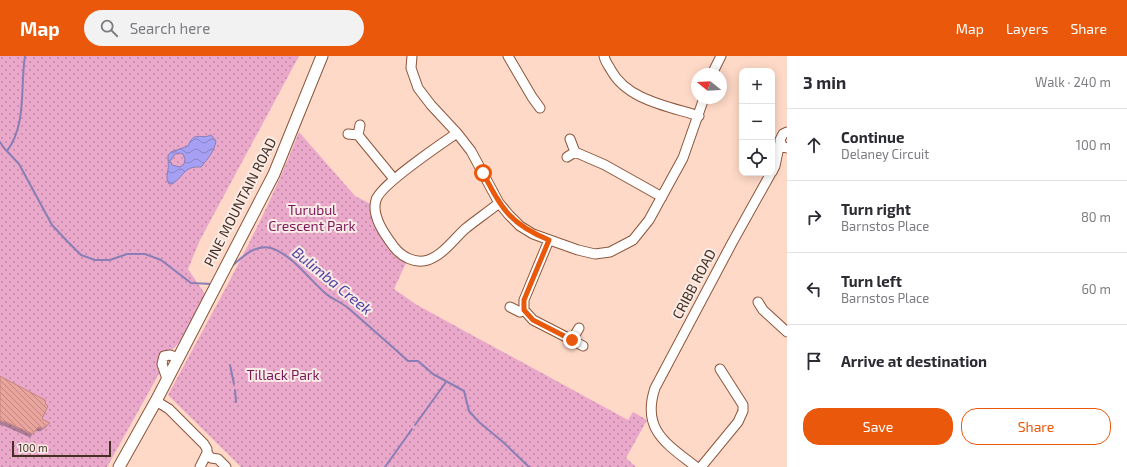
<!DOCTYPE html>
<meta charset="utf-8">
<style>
:root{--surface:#fff;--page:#f2f2f3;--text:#2b2b33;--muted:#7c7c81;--line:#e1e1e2;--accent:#ea580c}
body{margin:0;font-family:"Exo 2",sans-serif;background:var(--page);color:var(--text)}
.controls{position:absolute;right:12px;top:12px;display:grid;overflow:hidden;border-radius:8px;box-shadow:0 2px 10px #0003}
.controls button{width:36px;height:36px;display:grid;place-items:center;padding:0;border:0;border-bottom:1px solid var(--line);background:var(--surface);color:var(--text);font:20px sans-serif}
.compass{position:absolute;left:691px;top:12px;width:36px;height:36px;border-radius:50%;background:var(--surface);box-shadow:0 2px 10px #0003;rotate:288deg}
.scale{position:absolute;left:12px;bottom:10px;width:99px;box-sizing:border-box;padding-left:4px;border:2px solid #462e22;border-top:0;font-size:11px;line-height:14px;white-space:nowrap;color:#462e22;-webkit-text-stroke:3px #f9ece6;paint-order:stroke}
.stop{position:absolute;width:12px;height:12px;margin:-9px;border:3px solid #ea580c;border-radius:50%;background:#fff}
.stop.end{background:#ea580c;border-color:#fff;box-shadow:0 1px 4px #0008}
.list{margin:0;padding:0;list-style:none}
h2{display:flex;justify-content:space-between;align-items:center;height:52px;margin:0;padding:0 16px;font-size:17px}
h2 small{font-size:13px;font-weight:400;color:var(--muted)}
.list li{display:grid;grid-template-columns:26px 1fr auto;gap:12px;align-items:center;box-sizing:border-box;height:72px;padding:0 16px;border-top:1px solid var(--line)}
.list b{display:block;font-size:15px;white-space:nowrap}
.list p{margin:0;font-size:13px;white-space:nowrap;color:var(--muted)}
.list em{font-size:13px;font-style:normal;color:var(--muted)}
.actions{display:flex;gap:8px;padding:12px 16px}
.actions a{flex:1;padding:9px 0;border:1px solid var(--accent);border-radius:16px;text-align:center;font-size:14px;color:var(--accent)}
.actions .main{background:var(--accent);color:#fff}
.icon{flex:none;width:22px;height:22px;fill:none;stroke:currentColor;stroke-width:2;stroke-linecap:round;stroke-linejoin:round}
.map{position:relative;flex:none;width:787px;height:411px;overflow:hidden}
header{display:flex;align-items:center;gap:24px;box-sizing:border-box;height:56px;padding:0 20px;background:var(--accent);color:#fff}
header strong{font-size:19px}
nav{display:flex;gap:22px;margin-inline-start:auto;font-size:14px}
.search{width:280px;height:36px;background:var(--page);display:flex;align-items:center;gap:10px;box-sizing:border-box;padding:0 14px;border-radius:22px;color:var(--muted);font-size:15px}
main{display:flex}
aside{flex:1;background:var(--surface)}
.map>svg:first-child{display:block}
.grass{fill:url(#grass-dots)}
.water{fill:url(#water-waves);stroke:#897eb6}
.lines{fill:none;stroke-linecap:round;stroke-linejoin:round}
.stream{stroke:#897eb6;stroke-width:2}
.building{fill:url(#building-back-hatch);stroke:#c7857e;filter:url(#shadow)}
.minor-casing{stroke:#8b553b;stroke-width:11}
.major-casing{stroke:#8b553b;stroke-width:13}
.minor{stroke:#fff;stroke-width:9}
.major{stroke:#fff;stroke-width:11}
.route{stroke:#ea580c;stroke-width:5}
.labels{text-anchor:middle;stroke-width:4;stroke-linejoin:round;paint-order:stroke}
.street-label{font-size:14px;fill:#462e22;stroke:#f9ece6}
.park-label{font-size:14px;fill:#7e175a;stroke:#f9ece6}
.water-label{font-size:15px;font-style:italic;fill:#5343a5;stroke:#f9ece6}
</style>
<header>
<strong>Map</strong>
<div class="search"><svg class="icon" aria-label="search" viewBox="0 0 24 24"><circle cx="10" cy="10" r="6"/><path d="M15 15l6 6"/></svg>Search here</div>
<nav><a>Map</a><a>Layers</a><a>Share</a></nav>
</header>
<main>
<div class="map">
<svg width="787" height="411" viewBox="0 0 787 411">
<defs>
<pattern id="grass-dots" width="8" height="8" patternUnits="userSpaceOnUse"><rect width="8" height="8" fill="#eaa8ca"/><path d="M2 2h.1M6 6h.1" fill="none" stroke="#bf89a4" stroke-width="1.8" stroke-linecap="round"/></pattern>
<pattern id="water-waves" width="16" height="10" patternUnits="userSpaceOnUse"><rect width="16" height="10" fill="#a6a0f5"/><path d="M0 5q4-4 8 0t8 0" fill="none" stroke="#8983c6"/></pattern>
<pattern id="building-back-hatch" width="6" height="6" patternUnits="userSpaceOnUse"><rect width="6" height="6" fill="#e8a49d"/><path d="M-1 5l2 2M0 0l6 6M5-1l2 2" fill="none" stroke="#be8680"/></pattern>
<filter id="shadow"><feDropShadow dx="-3" dy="3" stdDeviation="0" flood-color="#0004"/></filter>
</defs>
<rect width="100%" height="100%" fill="#ffd9c7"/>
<path class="grass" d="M0 0H299L200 184 188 213 205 238C198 251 184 284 174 292 170 296 164 293 160 298 157 303 160 310 160 316L107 411H0Z
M299 76 355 140 367 146 372 150 374 165 394 199 406 207 394 233 417 249 628 364 633 356 647 364 626 402 636 411H241L168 339C214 253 264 167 299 76Z"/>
<path class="water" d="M211 79 216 85C215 94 207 104 201 111 183 110 185 120 172 128H169C164 121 170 113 168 106H171L172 109 180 111 184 108 185 103 183 98 179 97 175 98 171 104 168 105V99L171 96 188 90C194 74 201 84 211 79Z"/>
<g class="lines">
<path class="stream" d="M0 86 4 92 19 108 52 169 67 185 81 199 95 204H110L127 198H145L161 204 191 227 212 228
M7 95C27 68 20 32 25 0
M231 211C242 201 255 188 271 192 291 198 309 223 325 237 332 243 341 246 348 252 368 269 388 287 408 305H418L433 318 464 335 469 355 479 366 503 386 529 411
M230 309 234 328
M235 334 236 346
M415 369 446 326
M385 411 412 373"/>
</g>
<path class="building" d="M0 320 45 344 46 349 48 350 42 363 50 367 43 372 38 371 33 378 4 365V366L0 364Z"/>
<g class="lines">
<g class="minor-casing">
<path id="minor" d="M412 0 411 12 418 32 431 49 457 77 471 95 499 147 509 159 520 170 533 178 578 194 595 198 610 196 633 184 649 164 683 102 704 42
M508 0 532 41 540 52
M604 0C605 5 608 9 611 14 627 44 668 50 699 60
M712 18 721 0
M787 76 783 78 780 84 782 90 787 92
M457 77C441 88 380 129 376 144 371 160 385 179 394 191 402 201 415 208 428 204 443 199 454 183 465 173 476 164 488 156 499 147
M348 78 358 79 360 69
M358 79 394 123
M575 96 605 109 662 141
M567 101 575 96 570 83
M772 116 775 110 780 86
M549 184 524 244V254L533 264 572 284
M758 246 763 254 787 276
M510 251 520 256 524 254
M579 272 572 284 583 290
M167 323 162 308 164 300 170 299 178 302
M156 345 169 353 204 388 207 393V397L211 402 218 403 226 411
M200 411 207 397
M696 411C667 388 641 374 655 332L732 187 771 117
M701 411 738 366 743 355V349L720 313"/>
</g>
<g class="major-casing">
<path id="major" d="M119 411 156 345 274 118 322 0"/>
</g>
<use href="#minor" class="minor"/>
<use href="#major" class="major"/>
</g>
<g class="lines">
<path class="route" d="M483 117C502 153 510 168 549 184L524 244V254L533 264 572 284"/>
</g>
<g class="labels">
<g class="street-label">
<text transform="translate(240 146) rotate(-63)" y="5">PINE MOUNTAIN ROAD</text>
<text transform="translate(694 228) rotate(-62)" y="5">CRIBB ROAD</text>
</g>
<g class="park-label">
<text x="312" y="159">Turubul<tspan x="312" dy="16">Crescent Park</tspan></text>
<text x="283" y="324">Tillack Park</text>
</g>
<g class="water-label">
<text transform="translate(332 225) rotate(39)" y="5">Bulimba Creek</text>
</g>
</g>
</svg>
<div class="controls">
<button>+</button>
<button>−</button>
<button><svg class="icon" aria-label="locate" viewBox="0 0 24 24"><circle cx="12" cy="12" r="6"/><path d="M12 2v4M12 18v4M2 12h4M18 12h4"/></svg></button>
</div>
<svg class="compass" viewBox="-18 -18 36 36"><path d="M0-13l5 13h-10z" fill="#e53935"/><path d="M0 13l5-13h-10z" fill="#7c7c81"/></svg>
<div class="scale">100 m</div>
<div class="stop" style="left:483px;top:117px"></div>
<div class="stop end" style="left:572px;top:284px"></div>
</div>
<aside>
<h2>3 min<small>Walk · 240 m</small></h2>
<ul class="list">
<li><svg class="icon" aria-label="ahead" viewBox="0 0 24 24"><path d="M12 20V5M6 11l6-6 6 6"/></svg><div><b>Continue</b><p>Delaney Circuit</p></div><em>100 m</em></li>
<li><svg class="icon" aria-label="right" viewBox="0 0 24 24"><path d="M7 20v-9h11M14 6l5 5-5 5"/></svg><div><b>Turn right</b><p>Barnstos Place</p></div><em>80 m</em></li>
<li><svg class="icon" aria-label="left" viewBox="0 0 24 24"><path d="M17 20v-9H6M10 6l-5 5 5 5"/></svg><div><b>Turn left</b><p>Barnstos Place</p></div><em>60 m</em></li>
<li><svg class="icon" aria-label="arrive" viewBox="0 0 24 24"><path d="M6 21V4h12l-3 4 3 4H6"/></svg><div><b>Arrive at destination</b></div></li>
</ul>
<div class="actions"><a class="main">Save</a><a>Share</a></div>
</aside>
</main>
